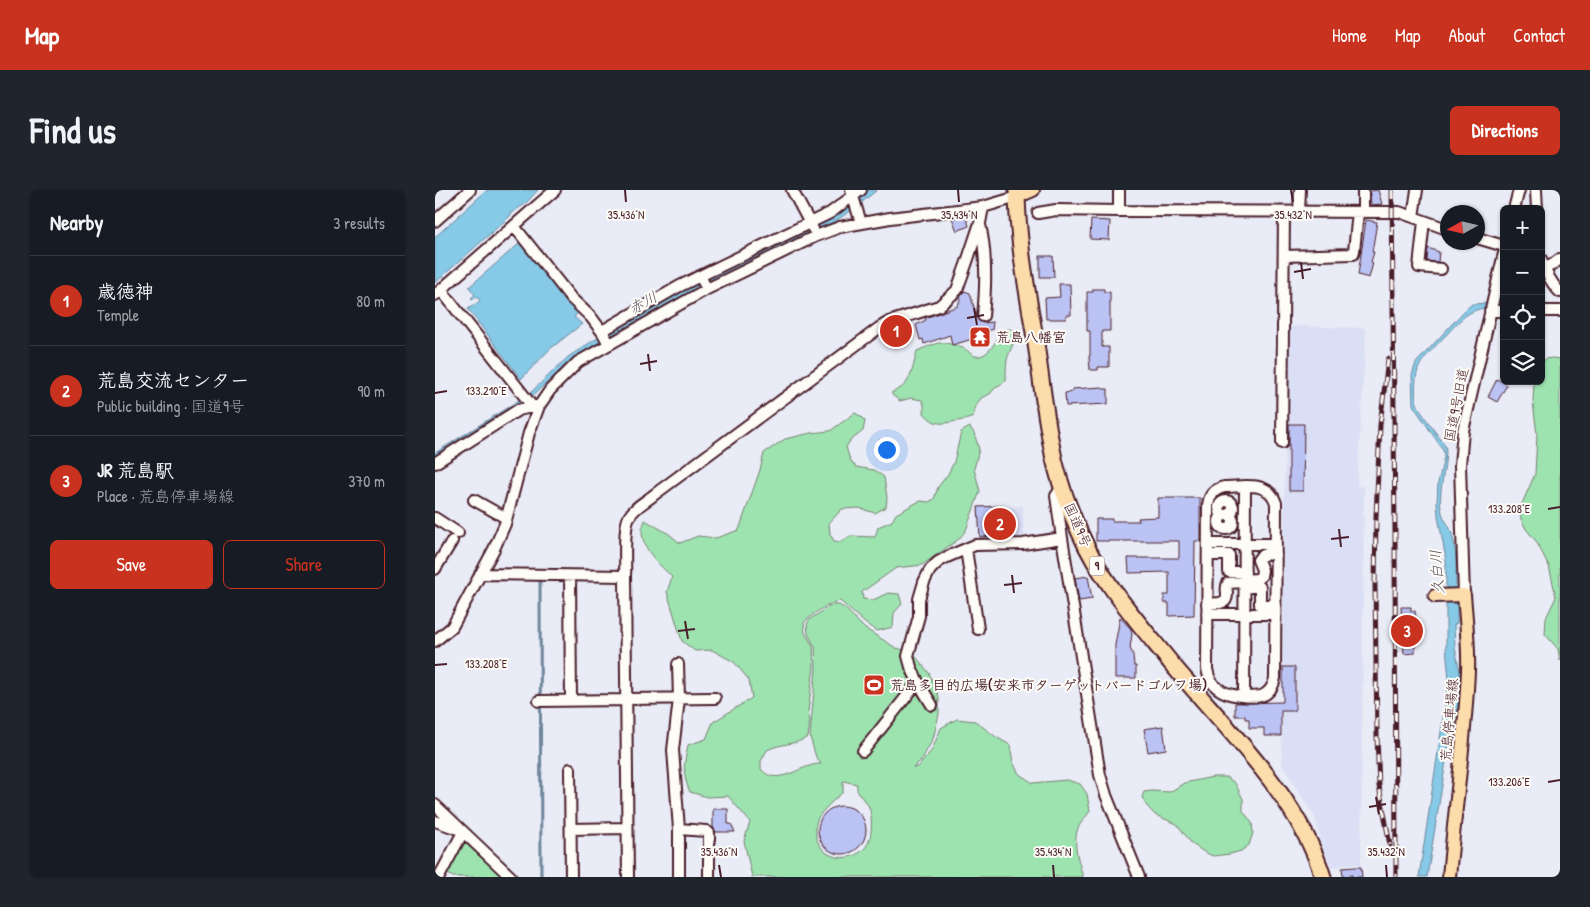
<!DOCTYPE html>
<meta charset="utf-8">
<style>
:root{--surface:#171b24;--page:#20242c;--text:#f1f3f6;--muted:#9ea1a6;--line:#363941;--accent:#c8321e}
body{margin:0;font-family:"Patrick Hand","Klee One",sans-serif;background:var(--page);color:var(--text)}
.controls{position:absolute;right:15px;top:15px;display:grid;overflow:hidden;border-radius:8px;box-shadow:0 1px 4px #0004}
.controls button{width:45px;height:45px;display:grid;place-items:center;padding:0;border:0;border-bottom:1px solid var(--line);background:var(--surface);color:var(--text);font:25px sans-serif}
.compass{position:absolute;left:1005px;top:15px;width:45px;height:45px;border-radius:50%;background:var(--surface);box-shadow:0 1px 4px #0004;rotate:262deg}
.you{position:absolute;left:451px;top:259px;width:18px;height:18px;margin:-12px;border:4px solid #fff;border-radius:50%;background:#1a73e8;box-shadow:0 0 0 8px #1a73e833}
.badge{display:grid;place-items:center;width:32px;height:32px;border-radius:50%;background:var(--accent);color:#fff;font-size:16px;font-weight:700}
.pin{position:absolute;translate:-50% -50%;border:2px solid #fff;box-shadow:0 1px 5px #0006}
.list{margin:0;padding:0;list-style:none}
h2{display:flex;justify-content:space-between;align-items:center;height:65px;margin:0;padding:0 20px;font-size:21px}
h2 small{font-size:16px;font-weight:400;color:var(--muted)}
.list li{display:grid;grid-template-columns:32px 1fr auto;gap:15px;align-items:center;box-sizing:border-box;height:90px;padding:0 20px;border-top:1px solid var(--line)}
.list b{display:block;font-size:19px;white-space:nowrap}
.list p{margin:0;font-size:16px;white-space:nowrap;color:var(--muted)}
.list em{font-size:16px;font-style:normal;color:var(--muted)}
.actions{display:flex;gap:10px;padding:15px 20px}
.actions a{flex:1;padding:11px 0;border:1px solid var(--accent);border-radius:8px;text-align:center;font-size:18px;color:var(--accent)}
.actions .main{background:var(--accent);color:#fff}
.icon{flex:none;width:28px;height:28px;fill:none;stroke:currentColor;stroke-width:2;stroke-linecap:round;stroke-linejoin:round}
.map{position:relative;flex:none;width:1125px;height:687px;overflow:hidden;border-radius:8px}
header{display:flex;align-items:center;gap:30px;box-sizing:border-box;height:70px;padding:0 25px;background:var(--accent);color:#fff}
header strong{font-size:24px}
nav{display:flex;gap:28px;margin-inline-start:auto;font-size:18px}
.intro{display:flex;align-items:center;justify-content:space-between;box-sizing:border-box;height:120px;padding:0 30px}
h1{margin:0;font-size:35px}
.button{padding:12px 22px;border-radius:8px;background:var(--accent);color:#fff;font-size:18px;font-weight:700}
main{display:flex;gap:30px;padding:0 30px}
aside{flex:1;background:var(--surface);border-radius:8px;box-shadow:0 1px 4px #0004}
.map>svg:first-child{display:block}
.built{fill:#dbdff5}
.green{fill:#9de3b0;stroke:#74816e;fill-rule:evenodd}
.water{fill:#86cae7;stroke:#6e869c}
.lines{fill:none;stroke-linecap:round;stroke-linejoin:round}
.stream{stroke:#6e869c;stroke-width:3}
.building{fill:#bbc3f4;stroke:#4a1f2b}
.minor-casing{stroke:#4a1f2b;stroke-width:14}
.major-casing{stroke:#4a1f2b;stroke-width:16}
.highway-casing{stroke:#4a1f2b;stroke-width:19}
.minor{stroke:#fdfcf7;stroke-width:10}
.major{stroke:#fddcac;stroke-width:12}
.highway{stroke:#fddcac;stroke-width:15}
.rail-casing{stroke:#4a1f2b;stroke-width:5}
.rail{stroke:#fdfcf7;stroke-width:3;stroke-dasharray:9;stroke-linecap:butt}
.ticks{fill:none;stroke:#4a1f2b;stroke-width:2}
.labels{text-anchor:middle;stroke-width:4;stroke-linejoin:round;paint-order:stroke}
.shield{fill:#fdfcf7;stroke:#806168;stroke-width:1}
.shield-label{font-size:12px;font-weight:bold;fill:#4a1f2b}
.poi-label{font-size:14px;font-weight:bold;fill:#4a1f2b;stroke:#fdfcf7;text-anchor:start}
.street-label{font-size:14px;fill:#4a1f2b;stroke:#fdfcf7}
.water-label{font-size:15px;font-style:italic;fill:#5c5263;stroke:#fdfcf7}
.ticks-label{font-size:12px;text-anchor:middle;fill:#4a1f2b;stroke:#fdfcf7;stroke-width:4;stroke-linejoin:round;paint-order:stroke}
</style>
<header>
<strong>Map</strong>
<nav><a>Home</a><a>Map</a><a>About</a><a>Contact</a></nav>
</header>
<div class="intro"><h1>Find us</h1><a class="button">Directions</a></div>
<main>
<aside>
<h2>Nearby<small>3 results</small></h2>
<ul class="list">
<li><span class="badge">1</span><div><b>歳徳神</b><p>Temple</p></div><em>80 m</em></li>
<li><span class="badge">2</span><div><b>荒島交流センター</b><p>Public building · 国道9号</p></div><em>90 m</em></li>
<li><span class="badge">3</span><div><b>JR 荒島駅</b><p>Place · 荒島停車場線</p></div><em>370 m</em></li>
</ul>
<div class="actions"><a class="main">Save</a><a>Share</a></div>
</aside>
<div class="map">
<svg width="1125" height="687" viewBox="0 0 1125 687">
<rect width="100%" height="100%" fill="#e9ebf6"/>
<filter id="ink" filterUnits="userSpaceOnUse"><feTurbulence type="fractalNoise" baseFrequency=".02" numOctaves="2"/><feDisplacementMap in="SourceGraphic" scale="10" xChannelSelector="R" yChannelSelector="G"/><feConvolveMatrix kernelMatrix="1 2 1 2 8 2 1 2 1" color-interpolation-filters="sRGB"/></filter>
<g filter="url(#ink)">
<path class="built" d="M851 136 929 138 931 141 922 296 929 297 926 675 913 674 897 678 885 649 881 629 847 575Z
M588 316 589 350 543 351 542 319Z"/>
<path class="green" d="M574 139 578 140C583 150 574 160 572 170 571 177 571 184 571 191L561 197 555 204 546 208 541 216 538 227C532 230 527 230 522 231 506 234 500 236 489 223V215L487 210 476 208 465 211 457 205V202C477 196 477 179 482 161 487 159 500 153 505 153 511 152 523 156 528 158 535 161 537 168 545 166 559 163 561 143 574 139Z
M1117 168 1125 169V471L1123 459 1110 444 1111 428 1121 407 1114 376 1101 351 1091 339 1086 329 1085 322 1086 316 1100 284 1102 245 1098 212 1099 191H1106V174L1110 169Z
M420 223 425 226 430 231 428 241 415 251 411 257 415 270 421 277 439 280 449 287 452 308 451 317 440 323 424 318 407 319 394 333 395 344 399 351 406 352 415 346 440 347 443 337 457 331 461 324 481 313 486 311 494 312 499 309 503 297 513 284 519 272 526 242 535 237 539 243 544 259 539 279 545 301 531 340 524 349 487 375 461 378 427 402 428 409 438 410 453 403 464 404 467 414 459 423 458 437 442 441 431 434 405 411C395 412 375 425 369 433L370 443 378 456 379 477 373 521 375 531 373 547C361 555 346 553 332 560L326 571V579C342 599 367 573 386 574L381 567 375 547 381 477 380 457 373 444 372 434 375 429 397 415H404L411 419 429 438 461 458 477 462 494 483 504 507V524L498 549 487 569 478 578 483 577 497 560 506 538 522 529 540 531 561 547 575 555 578 572 584 584 598 593 632 590 645 594 652 604 655 621C651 627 646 632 643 638 637 654 644 672 648 687H317L309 651 315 632 293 606 272 607 255 602C247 585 249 573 253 555L271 549 278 532 317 508 314 490 299 472 277 460 260 461 247 451 232 402 237 387C225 375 207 360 207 341 207 338 209 333 210 330L234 344 245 353 263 346 281 348 304 340 325 280 329 263 350 249 376 243 395 241ZM408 591 422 594C420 604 430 609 434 617 437 625 437 639 435 648 429 673 387 676 381 646 381 641 380 635 382 630 386 621 400 609 408 602Z
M778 587H791L800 593 808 609V621L817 633 818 643 814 655 806 661 795 664 778 666 769 662 757 654 742 634 720 625 711 615 707 607 709 602 717 601 735 602 749 593Z
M30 653 67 687H18L10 682 24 657Z"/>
<path class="water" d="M52 0H103L90 14 76 23 75 26 0 93V47Z
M433 0H442L420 18 402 30 250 104 159 155 136 170 95 208 93 205 133 167 156 152 247 99 418 12Z
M86 52 126 106 143 123 139 127 147 134 115 159 86 189 33 119 45 111 42 107 37 110 36 108 40 105 34 97Z
M1052 113 1051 118C1034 119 1024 131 1013 143 1004 153 992 163 985 175 980 184 979 203 982 213 985 223 1004 246 1010 256L1011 260C1011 279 1002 305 1007 323 1009 330 1014 335 1016 341 1022 358 1021 378 1021 396L1020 398 1022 413V433L1019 435 1020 457 1025 482 1026 499 1018 542 1013 559 992 687H984L1014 489 1011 457V370L1003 326 1002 313 1003 293 1009 267 1008 260 978 215 977 185 981 173 1030 120 1037 114Z
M89 207 92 211 0 268V263Z"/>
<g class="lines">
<path class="stream" d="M105 390 106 687"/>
</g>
<path class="building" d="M943 0 947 14 936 15 935 1Z
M531 26 534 36 522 41 517 28Z
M656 30 675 31 674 50 655 49Z
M931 30 942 32 937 62H939L936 72 938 73 934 88 923 85Z
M993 58 1004 62 1003 72 992 71Z
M605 66H618L619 87H605Z
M624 94H635L636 125H631V129H611L610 108 625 107Z
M658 99H669V102H675V141H667V157H674V177H663V180H655L654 166H655V141H652V102H658Z
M529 101 535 103 542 128 544 131 548 133 558 132 557 140H550L549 155 541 154V148L517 155 515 145 489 154 488 149 485 150 481 135 491 130 490 128 523 116 526 106Z
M1062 189 1072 195 1062 212 1053 207Z
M667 197 668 199H673V214L631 216 630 203 637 202V199Z
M854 234H869L868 301H854Z
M444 250H453L454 253H457V268H453V271H445L444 268H441V254H444Z
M723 308H765V351H760L759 425 734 426V413H729V405H734V382L694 383 693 368H744V351H661V329H677V331H704L703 328 723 327Z
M566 316 567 331H560L561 346 545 347 543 317Z
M653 386 657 409 644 411 640 388Z
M966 417H976V421H980L981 431 976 432 977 451H980V463L969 464Z
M685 427 696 439 697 444 695 458 698 465 699 476H701V488H680V455Z
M848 477H860V521H846V546H829V538H814V529H810V526H800V513L848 512Z
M728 536 731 559 713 562 709 539Z
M383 640a24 24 0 1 1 48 0a24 24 0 1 1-48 0Z
M278 619H293V634H296L300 642H281L278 637Z
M920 677H926L927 687H917V685L908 686 907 678Z"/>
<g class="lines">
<g class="minor-casing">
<path id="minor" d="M357 0 378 39
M416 0 426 33
M684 0V21L956 22H964L1012 39
M1101 0 1102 19
M1079 19 1084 0
M864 22 865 0
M928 22V0
M603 23 621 20 684 21
M978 27 982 0
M0 31 35 0
M989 31 984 77 1006 79
M545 35C552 64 551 96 548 126
M79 36 136 108 156 127 168 143 174 154
M1042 48 1069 56
M849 66 918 64 919 61 923 22
M1106 69C1108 78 1118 96 1125 102
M1106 79 1117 75 1125 69
M272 99 265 86 395 23 426 0
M6 100 94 212 95 216
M0 105 120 0
M1055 121H1069
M1106 121H1125
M167 141 243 97 265 86
M847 253 849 22
M0 273 83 220 101 216
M627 297 621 306 627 348 665 585 671 605 704 687
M789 297C808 297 834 290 841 313L840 488C839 495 834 504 826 506 816 508 792 506 784 499 776 494 774 488 772 479L773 315C774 306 779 299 789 297Z
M39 310 71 328
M784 318a7 7 0 1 1 14 0a7 7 0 1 1-14 0Z
M784 332a7 7 0 1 1 14 0a7 7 0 1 1-14 0Z
M0 328 23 343
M773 354H841
M531 359 543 439
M773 365H794V382H810
M0 379 17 351
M45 384 190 386
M135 386 136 511
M809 390 822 389 826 386 827 380 823 370 826 366 831 364H841
M809 397H825V415H840
M1029 405 1025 275 1028 241 1069 63
M772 414 785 413 790 411C795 405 789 399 793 393L810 392
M772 424H840
M0 451 17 437 59 359 70 334 94 243 104 216 115 200 143 172 272 99 381 46 405 37 455 28 548 17 582 7
M243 474 244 509 238 560 244 639V687
M809 506 810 297
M191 509 280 508
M104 511 191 510
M497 515 483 492 476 477 473 466 484 426V409L489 392 495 380 503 372 512 367 540 355 588 354 627 348
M428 561 483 492
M135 579 136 687
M0 615 76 687
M0 631 23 639
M136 639 192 638
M244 639 271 641 274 643V687
M4 687 28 642
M193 687 190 386C191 372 188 338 194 327 199 317 212 311 220 304L444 138 454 132 504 116 518 104 522 100 532 72 545 33 548 17"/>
</g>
<g class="major-casing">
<path id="major" d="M582 7 598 0
M1000 406 1029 405C1031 430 1034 456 1033 481 1030 550 1020 618 1014 687"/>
</g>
<g class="highway-casing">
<path id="highway" d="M582 0C582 49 593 105 601 154 607 194 611 234 620 273 626 297 635 321 645 343 666 391 703 432 736 473 790 538 863 605 888 687"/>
</g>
<use href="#minor" class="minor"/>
<use href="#major" class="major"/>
<use href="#highway" class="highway"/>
<g class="rail-casing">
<path id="rail" d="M957 0 960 345 961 687
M953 169 945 235 941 327 940 395 942 546 944 596 955 655"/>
</g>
<use href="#rail" class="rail"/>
</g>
</g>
<path class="ticks" d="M190 0 191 12M523 0 524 12M856 0 858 12M866 72 868 89M859 82 876 79M539 118 542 135M532 128 549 125M213 164 215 181M205 174 222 171M0 203 12 201M1113 319 1125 317M904 339 906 357M896 349 914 347M577 385 579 403M569 395 587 393M250 431 253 449M243 441 260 439M0 475 12 474M1113 592 1125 590M941 607 944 624M934 617 951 614M284 675 286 687M618 675 619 687M951 675 952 687"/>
<defs>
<g id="temple-square" transform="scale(1.125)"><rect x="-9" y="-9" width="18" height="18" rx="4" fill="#c8321e" stroke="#fdfcf7"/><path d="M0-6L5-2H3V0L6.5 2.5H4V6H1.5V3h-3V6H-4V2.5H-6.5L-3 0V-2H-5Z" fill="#fff"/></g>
<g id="stadium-square" transform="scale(1.125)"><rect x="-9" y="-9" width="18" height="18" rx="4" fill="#c8321e" stroke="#fdfcf7"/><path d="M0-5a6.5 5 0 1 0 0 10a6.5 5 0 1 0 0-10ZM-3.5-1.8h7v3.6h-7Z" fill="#fff"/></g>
</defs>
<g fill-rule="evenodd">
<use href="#temple-square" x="545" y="147"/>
<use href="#stadium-square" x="439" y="495"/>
</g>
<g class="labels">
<rect class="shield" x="654.5" y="366.5" width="15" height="19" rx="4"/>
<g class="shield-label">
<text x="662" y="380">9</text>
</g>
<g class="poi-label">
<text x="561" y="152">荒島八幡宮</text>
<text x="455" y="500">荒島多目的広場(安来市ターゲットバードゴルフ場)</text>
</g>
<g class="street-label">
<text transform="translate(1021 215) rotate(-79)" y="5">国道9号旧道</text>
<text transform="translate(643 335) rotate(66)" y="5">国道9号</text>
<text transform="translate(1014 530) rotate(-85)" y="5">荒島停車場線</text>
</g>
<g class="water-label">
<text transform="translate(208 113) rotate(-29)" y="5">赤川</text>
<text transform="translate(1002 382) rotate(-94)" y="5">久白川</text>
</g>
</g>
<g class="ticks-label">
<text x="191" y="29">35.436°N</text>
<text x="524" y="29">35.434°N</text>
<text x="858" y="29">35.432°N</text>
<text x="51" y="205">133.210°E</text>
<text x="1074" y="323">133.208°E</text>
<text x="51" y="478">133.208°E</text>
<text x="1074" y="596">133.206°E</text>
<text x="284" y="666">35.436°N</text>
<text x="618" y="666">35.434°N</text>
<text x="951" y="666">35.432°N</text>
</g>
</svg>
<div class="controls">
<button>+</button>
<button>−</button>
<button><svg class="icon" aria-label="locate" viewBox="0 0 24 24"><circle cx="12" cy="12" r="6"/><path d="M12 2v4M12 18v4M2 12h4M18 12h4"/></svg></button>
<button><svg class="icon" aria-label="layers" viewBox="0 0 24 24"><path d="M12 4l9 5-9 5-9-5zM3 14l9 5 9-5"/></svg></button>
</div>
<svg class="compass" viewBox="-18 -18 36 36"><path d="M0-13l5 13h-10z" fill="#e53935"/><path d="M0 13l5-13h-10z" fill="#9ea1a6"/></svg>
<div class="you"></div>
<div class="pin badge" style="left:461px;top:141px">1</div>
<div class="pin badge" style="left:565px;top:334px">2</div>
<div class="pin badge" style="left:972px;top:441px">3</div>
</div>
</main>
